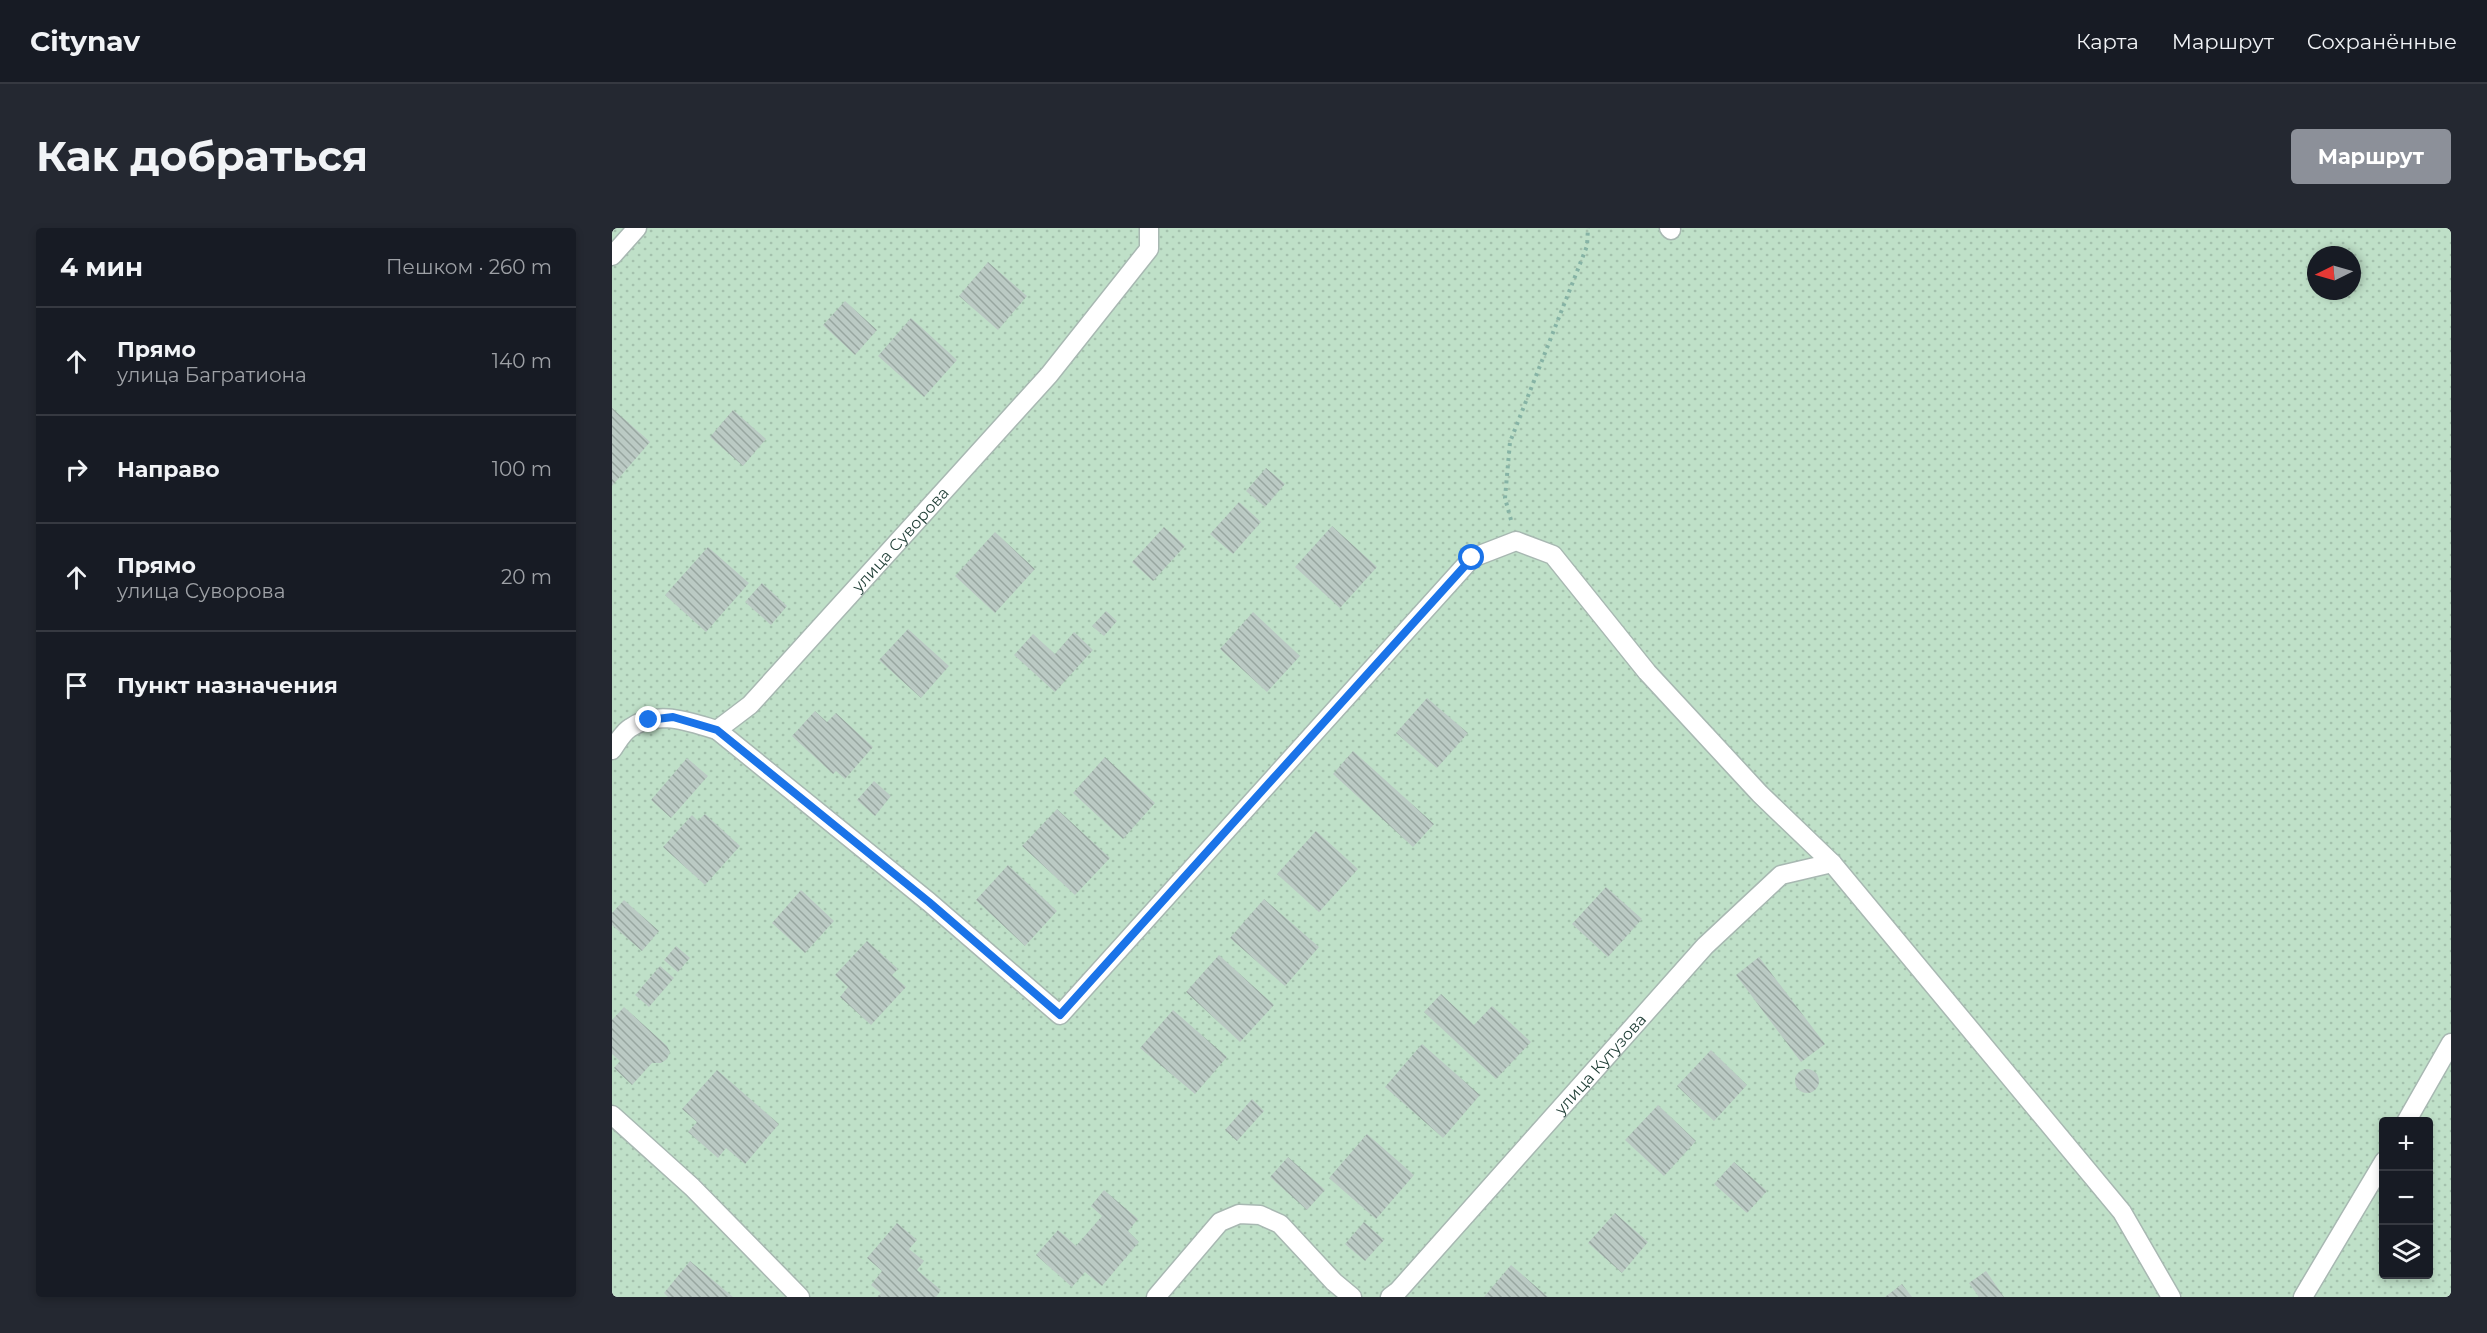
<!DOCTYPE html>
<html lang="ru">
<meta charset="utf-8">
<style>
:root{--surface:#171b24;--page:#242831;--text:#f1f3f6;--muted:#9ea1a6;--line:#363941;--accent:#8c9099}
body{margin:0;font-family:Montserrat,sans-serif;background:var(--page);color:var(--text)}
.controls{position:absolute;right:18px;bottom:18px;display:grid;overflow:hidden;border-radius:6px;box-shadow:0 3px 9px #0003}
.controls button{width:54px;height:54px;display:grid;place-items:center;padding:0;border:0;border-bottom:2px solid var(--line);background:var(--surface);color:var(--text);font:30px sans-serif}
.compass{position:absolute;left:1695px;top:18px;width:54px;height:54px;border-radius:50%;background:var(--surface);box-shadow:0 3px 9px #0003;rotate:265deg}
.stop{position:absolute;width:18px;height:18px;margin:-14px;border:4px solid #1a73e8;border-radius:50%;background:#fff}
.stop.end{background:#1a73e8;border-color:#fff;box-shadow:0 2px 6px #0008}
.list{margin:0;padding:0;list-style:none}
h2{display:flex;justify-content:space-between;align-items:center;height:78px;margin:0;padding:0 24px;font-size:26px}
h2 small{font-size:20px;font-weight:400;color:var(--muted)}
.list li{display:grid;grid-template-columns:39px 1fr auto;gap:18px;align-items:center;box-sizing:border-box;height:108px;padding:0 24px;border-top:2px solid var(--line)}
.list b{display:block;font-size:22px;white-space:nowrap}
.list p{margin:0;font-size:20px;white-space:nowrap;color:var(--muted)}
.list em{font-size:20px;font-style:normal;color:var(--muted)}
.icon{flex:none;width:33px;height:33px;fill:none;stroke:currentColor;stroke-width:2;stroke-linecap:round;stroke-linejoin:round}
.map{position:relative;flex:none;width:1839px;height:1069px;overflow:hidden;border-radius:6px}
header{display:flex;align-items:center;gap:36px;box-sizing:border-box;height:84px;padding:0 30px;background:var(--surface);border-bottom:2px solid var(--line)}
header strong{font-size:28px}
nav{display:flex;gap:33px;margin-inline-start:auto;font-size:21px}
.intro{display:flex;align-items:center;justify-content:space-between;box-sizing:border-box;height:144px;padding:0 36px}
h1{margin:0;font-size:42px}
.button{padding:15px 27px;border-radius:6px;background:var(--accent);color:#fff;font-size:21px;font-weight:700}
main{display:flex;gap:36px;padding:0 36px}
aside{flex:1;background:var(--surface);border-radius:6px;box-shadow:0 3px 9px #0003}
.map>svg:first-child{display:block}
.grass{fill:url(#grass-dots);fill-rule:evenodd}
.building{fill:url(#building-back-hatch)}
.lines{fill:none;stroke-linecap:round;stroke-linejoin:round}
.minor-casing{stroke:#a8b8b2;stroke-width:21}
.path{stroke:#86b3a5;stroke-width:4;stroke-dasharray:3 4.5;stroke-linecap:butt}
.minor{stroke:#fff;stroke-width:18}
.route{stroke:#1a73e8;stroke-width:8}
.labels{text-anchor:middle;stroke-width:4.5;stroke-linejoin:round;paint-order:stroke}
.street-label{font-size:16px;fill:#24423a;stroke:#f7fbf9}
</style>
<header>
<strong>Citynav</strong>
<nav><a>Карта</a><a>Маршрут</a><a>Сохранённые</a></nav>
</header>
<div class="intro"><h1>Как добраться</h1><a class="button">Маршрут</a></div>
<main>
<aside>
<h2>4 мин<small>Пешком · 260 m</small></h2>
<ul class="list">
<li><svg class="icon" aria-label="ahead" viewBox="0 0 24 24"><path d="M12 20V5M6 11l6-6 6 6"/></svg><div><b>Прямо</b><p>улица Багратиона</p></div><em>140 m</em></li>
<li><svg class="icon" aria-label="right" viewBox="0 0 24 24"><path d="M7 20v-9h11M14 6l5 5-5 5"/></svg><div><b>Направо</b></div><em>100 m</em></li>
<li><svg class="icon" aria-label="ahead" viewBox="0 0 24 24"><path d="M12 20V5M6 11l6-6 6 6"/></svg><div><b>Прямо</b><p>улица Суворова</p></div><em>20 m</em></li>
<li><svg class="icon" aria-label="arrive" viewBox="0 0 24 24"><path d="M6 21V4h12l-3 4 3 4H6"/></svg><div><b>Пункт назначения</b></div></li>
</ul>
</aside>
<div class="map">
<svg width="1839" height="1069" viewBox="0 0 1839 1069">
<defs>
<pattern id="grass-dots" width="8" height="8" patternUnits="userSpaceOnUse" patternTransform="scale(1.5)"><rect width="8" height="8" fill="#bfe0c8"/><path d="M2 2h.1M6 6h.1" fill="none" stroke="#a4c1ad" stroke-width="1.8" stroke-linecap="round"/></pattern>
<pattern id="building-back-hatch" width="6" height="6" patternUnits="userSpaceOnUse" patternTransform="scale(1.5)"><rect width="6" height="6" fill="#bbcac4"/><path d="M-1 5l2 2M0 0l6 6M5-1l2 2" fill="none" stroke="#98a6a0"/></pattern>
</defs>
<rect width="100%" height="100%" fill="#e6efeb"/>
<path class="grass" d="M0 0H1839V1069H0ZM1704 27H1740V63H1704ZM1772 894H1816V1046H1772Z"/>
<path class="building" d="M376 34 415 68 386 102 347 68Z
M233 73 265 102 243 127 211 97Z
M299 90 345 132 312 169 266 128Z
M0 180 38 214 0 258Z
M121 182 154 211 131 238 98 209Z
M654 240 673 256 653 279 634 263Z
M627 274 649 294 621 326 598 306Z
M720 298 765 339 728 380 683 339Z
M552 299 573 318 541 353 520 334Z
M383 304 423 341 383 385 343 348Z
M96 319 137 355 94 404 53 367Z
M150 355 175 378 159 397 133 374Z
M494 383 505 393 492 408 480 398Z
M641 384 688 428 655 464 608 421Z
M296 401 337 438 309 470 267 432Z
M462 404 481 422 443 464 402 427 421 406 443 426Z
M815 470 856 505 825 540 784 505Z
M203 483 215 494 224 485 261 519 233 551 224 543 221 546 180 508Z
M741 523 822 596 801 619 721 546Z
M493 529 543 575 511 611 461 565Z
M75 530 96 548 59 590 39 572Z
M262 553 279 568 263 588 245 572Z
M445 581 498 630 463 667 410 618Z
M93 586 128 618 93 657 51 619 80 587 86 593Z
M704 603 746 641 707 684 665 646Z
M396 637 445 683 413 718 364 672Z
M994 659 1030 691 996 729 960 696Z
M189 662 222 693 193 725 160 695Z
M652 671 707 719 673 758 618 710Z
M12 672 47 703 30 723 0 697V685Z
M255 713 286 741 280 747 294 759 259 797 228 769 236 759 223 747Z
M64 718 78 730 66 744 52 732Z
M607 727 662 777 628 814 574 764Z
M1147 729 1213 816 1189 834 1124 747Z
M48 738 62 750 37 779 23 767Z
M829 766 862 797 880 778 919 814 884 851 812 784Z
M12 779 55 818 58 824 55 831 49 835H40L20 857 2 840 8 833 0 826V792Z
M561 782 615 829 583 866 528 820Z
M810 816 868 867 831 910 773 859Z
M1099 822 1135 857 1102 893 1065 858Z
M1183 853a12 12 0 1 1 24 0a12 12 0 1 1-24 0Z
M105 842 167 896 133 936 114 920 106 930 76 904 85 894 70 881Z
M640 871 652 883 625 913 613 902Z
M1046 877 1084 913 1052 948 1013 912Z
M755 906 802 947 764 991 717 950Z
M676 929 713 962 695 982 658 949Z
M1122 934 1155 963 1135 985 1102 956Z
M492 962 526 991 516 1003 527 1014 490 1058 473 1044 460 1059 424 1027 446 1002 464 1018 490 988 479 978Z
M1003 985 1036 1014 1010 1045 976 1015Z
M752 994 772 1012 753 1033 733 1016Z
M285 995 305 1012 297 1021 312 1033 305 1042 329 1062 324 1069H265L269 1065 259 1057 270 1043 255 1030Z
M78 1033 121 1069H56L52 1065Z
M899 1037 936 1069H872Z
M1374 1043 1392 1069H1367L1357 1055Z
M1290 1056 1300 1069H1273Z"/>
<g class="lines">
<g class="minor-casing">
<g id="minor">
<path d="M1057 0 1059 2"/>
<path d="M0 28 25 0"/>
<path d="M105 502 317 674 448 787 860 330 904 313 941 327 1035 444 1148 566 1220 635 1510 984 1559 1069"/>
<path id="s1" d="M0 522C5 515 11 504 18 500 45 481 77 494 105 502L138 477 437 147 537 21V0"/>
<path d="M0 887 80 959 188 1069"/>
<path d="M1794 894 1839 815"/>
<path d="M544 1069 608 994 627 986 648 987 668 996 722 1054 740 1069"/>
<path id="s2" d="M778 1069 786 1063 1093 718 1169 647 1220 635"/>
<path d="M1691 1069 1772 933"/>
</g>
</g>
<path class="path" d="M899 292 893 270 898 214 975 18 976 0"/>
<use href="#minor" class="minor"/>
</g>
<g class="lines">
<path class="route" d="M37 492 61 489 105 502 317 674 448 787 860 330"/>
</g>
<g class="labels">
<g class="street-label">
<text dy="6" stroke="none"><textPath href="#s1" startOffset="384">улица Суворова</textPath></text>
<text dy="6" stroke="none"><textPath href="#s2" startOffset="314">улица Кутузова</textPath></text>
</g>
</g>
</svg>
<div class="controls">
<button>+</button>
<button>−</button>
<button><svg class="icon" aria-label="layers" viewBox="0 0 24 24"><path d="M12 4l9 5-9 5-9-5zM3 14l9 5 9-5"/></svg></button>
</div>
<svg class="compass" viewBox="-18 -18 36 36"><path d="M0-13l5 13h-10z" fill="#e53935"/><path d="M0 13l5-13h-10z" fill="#9ea1a6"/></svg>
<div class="stop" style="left:860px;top:330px"></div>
<div class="stop end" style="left:37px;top:492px"></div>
</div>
</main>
